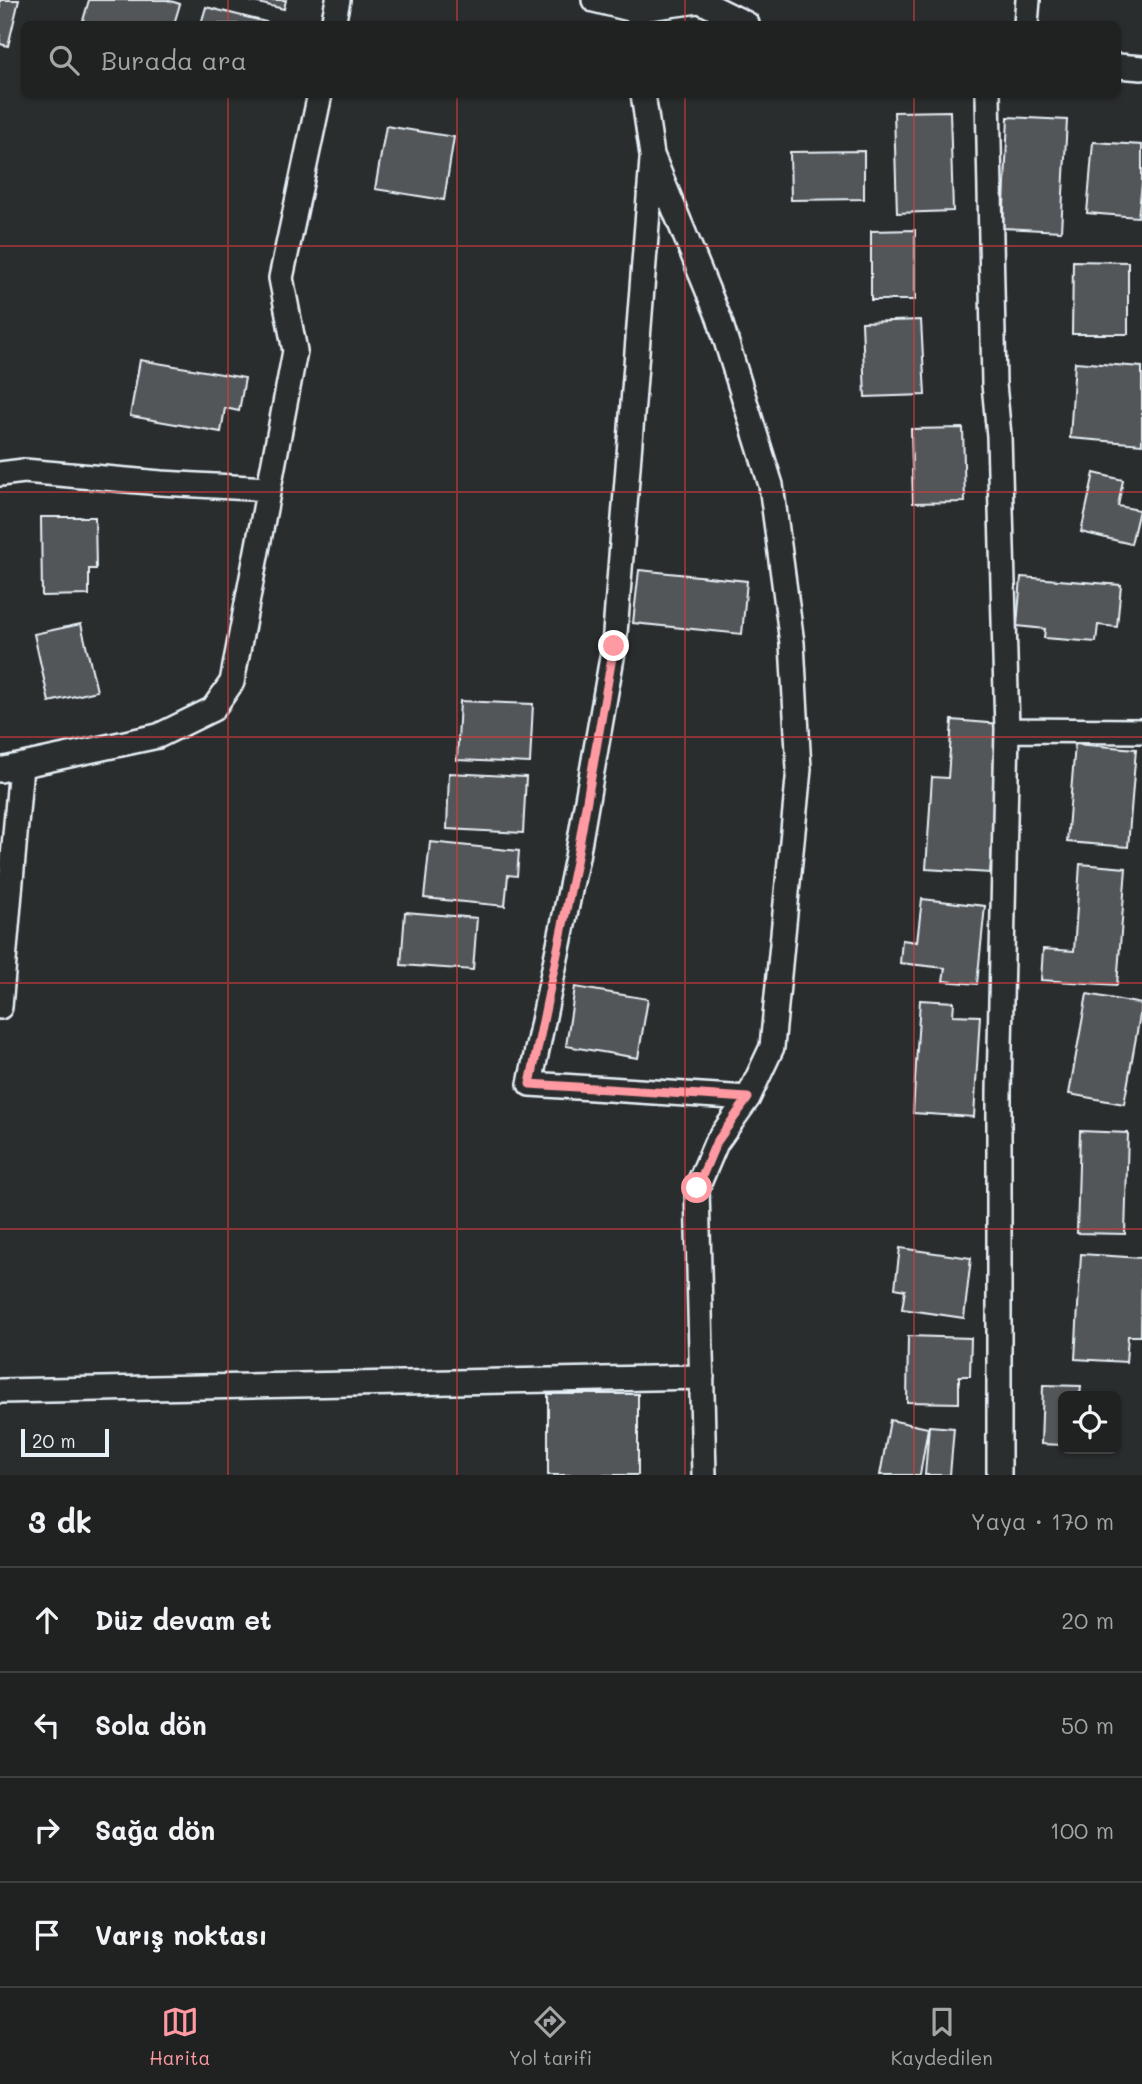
<!DOCTYPE html>
<html lang="tr">
<meta charset="utf-8">
<style>
:root{--surface:#202222;--page:#2d2f2f;--text:#f1f3f6;--muted:#a2a4a5;--line:#3d3f40;--accent:#ff9aa2}
body{margin:0;font-family:Mali,sans-serif;background:var(--page);color:var(--text)}
.controls{position:absolute;right:21px;bottom:21px;display:grid;overflow:hidden;border-radius:10px;box-shadow:0 2px 5px #0004}
.controls button{width:63px;height:63px;display:grid;place-items:center;padding:0;border:0;border-bottom:2px solid var(--line);background:var(--surface);color:var(--text);font:35px sans-serif}
.scale{position:absolute;left:21px;bottom:18px;width:88px;box-sizing:border-box;padding-left:7px;border:4px solid #e8f1f8;border-top:0;font-size:19px;line-height:24px;white-space:nowrap;color:#e8f1f8;-webkit-text-stroke:5px #2a2d2e;paint-order:stroke}
.stop{position:absolute;width:21px;height:21px;margin:-16px;border:5px solid #ff9aa2;border-radius:50%;background:#fff}
.stop.end{background:#ff9aa2;border-color:#fff;box-shadow:0 2px 7px #0008}
.list{margin:0;padding:0;list-style:none}
h2{display:flex;justify-content:space-between;align-items:center;height:91px;margin:0;padding:0 28px;font-size:30px}
h2 small{font-size:23px;font-weight:400;color:var(--muted)}
.list li{display:grid;grid-template-columns:46px 1fr auto;gap:21px;align-items:center;box-sizing:border-box;height:105px;padding:0 28px;border-top:2px solid var(--line)}
.list b{display:block;font-size:26px;white-space:nowrap}
.list em{font-size:23px;font-style:normal;color:var(--muted)}
.icon{flex:none;width:38px;height:38px;fill:none;stroke:currentColor;stroke-width:2;stroke-linecap:round;stroke-linejoin:round}
.map{position:relative;flex:none;width:1142px;height:1475px;overflow:hidden}
.search{position:absolute;background:var(--surface);box-shadow:0 2px 5px #0004;left:21px;right:21px;top:21px;height:77px;display:flex;align-items:center;gap:18px;box-sizing:border-box;padding:0 24px;border-radius:10px;color:var(--muted);font-size:26px}
.sheet{height:511px;background:var(--surface)}
nav{display:flex;justify-content:space-around;align-items:center;box-sizing:border-box;height:98px;border-top:2px solid var(--line);background:var(--surface);font-size:19px;color:var(--muted)}
nav a{display:grid;justify-items:center;gap:4px}
nav .on{color:var(--accent)}
.map>svg:first-child{display:block}
.building{fill:#535759;stroke:#e8f1f8;stroke-width:2}
.lines{fill:none;stroke-linecap:round;stroke-linejoin:round}
.minor-casing{stroke:#e8f1f8;stroke-width:28}
.minor{stroke:#2a2d2e;stroke-width:23}
.route{stroke:#ff9aa2;stroke-width:9}
.grid{fill:none;stroke:#d83c3d;stroke-width:2;stroke-opacity:0.55}
</style>
<div class="map">
<svg width="1142" height="1475" viewBox="0 0 1142 1475">
<rect width="100%" height="100%" fill="#2a2d2e"/>
<filter id="ink" filterUnits="userSpaceOnUse"><feTurbulence type="fractalNoise" baseFrequency=".0143" numOctaves="2"/><feDisplacementMap in="SourceGraphic" scale="14" xChannelSelector="R" yChannelSelector="G"/><feConvolveMatrix kernelMatrix="1 2 1 2 8 2 1 2 1" color-interpolation-filters="sRGB"/></filter>
<g filter="url(#ink)">
<path class="building" d="M0 0H19L8 46 0 44Z
M89 0H167L180 4 174 24H82Z
M245 0H286L284 9Z
M206 7 274 24H201Z
M950 111 953 211 897 213 894 112Z
M1008 117 1067 120 1061 231 1003 228Z
M386 126 454 137 444 200 375 189Z
M1093 142 1142 145V184L1138 217 1087 213Z
M864 151V199L791 200 790 152Z
M915 230V300H871V231Z
M1073 261 1128 262V334H1072Z
M921 320 925 395 865 397 862 322Z
M140 360 245 378 239 411 225 408 221 432 130 416Z
M1075 362 1142 367V444L1070 438Z
M963 428 965 502 913 503 911 429Z
M1094 473 1123 480 1118 506 1139 510 1131 544 1081 532Z
M41 517H95L96 569H89V595L42 596Z
M639 570 747 581 742 634 633 623Z
M1021 577 1121 585 1117 627 1098 625 1096 642 1044 638 1045 629 1017 626Z
M81 624 97 691 49 702 34 634Z
M460 701 533 704 530 763 457 760Z
M952 720 1000 724 990 873 926 869 932 777 948 778Z
M1075 744 1136 749 1128 847 1067 842Z
M449 773 526 777 523 833 447 829Z
M430 842 519 851 517 876 508 875 505 906 424 898Z
M1080 864 1126 868 1117 985 1041 980 1043 949 1074 951Z
M922 899 985 906 977 984 943 981 945 968 900 963 902 940 917 942Z
M405 912 477 918 473 970 401 965Z
M575 987 648 999 638 1058 566 1046Z
M1087 994 1142 1004 1124 1104 1069 1094Z
M920 1000 954 1002 953 1015 980 1016 974 1117 913 1113Z
M1080 1131 1128 1133 1125 1234 1077 1233Z
M900 1248 971 1258 964 1318 902 1309 905 1290 895 1288Z
M1081 1254 1142 1258 1141 1336H1128L1126 1362 1075 1359Z
M908 1336 971 1338 970 1376H959V1403L907 1402Z
M1043 1385 1081 1386 1080 1396H1063V1445L1041 1444Z
M548 1394H638V1475H548Z
M890 1420 928 1428 920 1475H880Z
M929 1426 954 1428 950 1475H925Z"/>
<g class="lines">
<g class="minor-casing">
<path id="minor" d="M594 0 634 10 698 1
M698 0 747 24
M333 24 338 0
M1026 24 1028 0
M1118 66 1142 68
M643 94 652 155 719 318 771 485 792 643 799 769 772 1047 748 1098 716 1143 697 1188 704 1475
M988 94 994 384 999 436 1007 730 999 1092V1475
M652 160 614 646 577 857 530 1084 748 1098
M0 474 24 471 161 483 269 489
M1007 730 1142 731
M0 770 158 736 213 709 232 682 295 351 281 278 320 94
M0 1007 21 766
M0 1391 702 1377"/>
</g>
<use href="#minor" class="minor"/>
</g>
</g>
<g class="lines" filter="url(#ink)">
<path class="route" d="M614 646 577 857 530 1084 748 1098 716 1143 697 1188"/>
</g>
<path class="grid" d="M228 0V24M457 0V24M685 0V24M914 0V24M228 94V1475M457 94V1475M685 94V1475M914 94V1475M0 246H1142M0 492H1142M0 737H1142M0 983H1142M0 1229H1142"/>
</svg>
<div class="controls">
<button><svg class="icon" aria-label="locate" viewBox="0 0 24 24"><circle cx="12" cy="12" r="6"/><path d="M12 2v4M12 18v4M2 12h4M18 12h4"/></svg></button>
</div>
<div class="scale">20 m</div>
<div class="stop" style="left:697px;top:1188px"></div>
<div class="stop end" style="left:614px;top:646px"></div>
<div class="search"><svg class="icon" aria-label="search" viewBox="0 0 24 24"><circle cx="10" cy="10" r="6"/><path d="M15 15l6 6"/></svg>Burada ara</div>
</div>
<section class="sheet">
<h2>3 dk<small>Yaya · 170 m</small></h2>
<ul class="list">
<li><svg class="icon" aria-label="ahead" viewBox="0 0 24 24"><path d="M12 20V5M6 11l6-6 6 6"/></svg><div><b>Düz devam et</b></div><em>20 m</em></li>
<li><svg class="icon" aria-label="left" viewBox="0 0 24 24"><path d="M17 20v-9H6M10 6l-5 5 5 5"/></svg><div><b>Sola dön</b></div><em>50 m</em></li>
<li><svg class="icon" aria-label="right" viewBox="0 0 24 24"><path d="M7 20v-9h11M14 6l5 5-5 5"/></svg><div><b>Sağa dön</b></div><em>100 m</em></li>
<li><svg class="icon" aria-label="arrive" viewBox="0 0 24 24"><path d="M6 21V4h12l-3 4 3 4H6"/></svg><div><b>Varış noktası</b></div></li>
</ul>
</section>
<nav>
<a class="on"><svg class="icon" aria-label="map" viewBox="0 0 24 24"><path d="M3 6l6-2 6 2 6-2v14l-6 2-6-2-6 2zM9 4v14M15 6v14"/></svg>Harita</a>
<a><svg class="icon" aria-label="directions" viewBox="0 0 24 24"><path d="M12 3l9 9-9 9-9-9zM9 14v-3h6M13 9l2 2-2 2"/></svg>Yol tarifi</a>
<a><svg class="icon" aria-label="saved" viewBox="0 0 24 24"><path d="M7 4h10v16l-5-4-5 4z"/></svg>Kaydedilen</a>
</nav>
